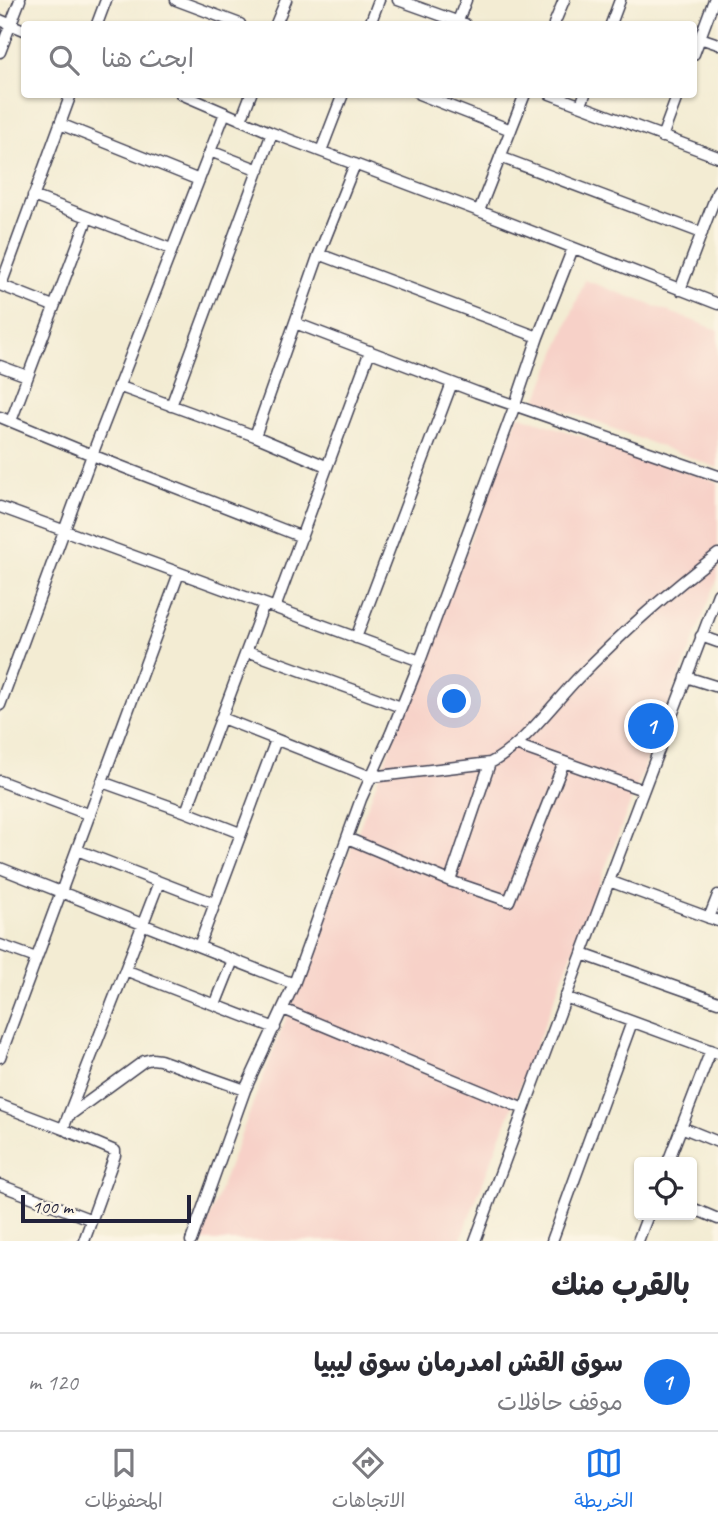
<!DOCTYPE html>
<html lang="ar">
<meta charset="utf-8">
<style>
:root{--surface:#fff;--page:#f7f7f7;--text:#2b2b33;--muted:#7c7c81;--line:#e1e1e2;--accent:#1a73e8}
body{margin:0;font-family:Caveat,"Playpen Sans Arabic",sans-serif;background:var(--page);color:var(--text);direction:rtl}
.controls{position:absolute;right:21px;bottom:21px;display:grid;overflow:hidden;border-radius:7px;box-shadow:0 2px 5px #0004}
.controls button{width:63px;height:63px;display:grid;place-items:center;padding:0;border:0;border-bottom:2px solid var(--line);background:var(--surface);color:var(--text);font:35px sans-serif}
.scale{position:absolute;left:21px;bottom:18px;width:170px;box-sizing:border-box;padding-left:7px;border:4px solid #22223b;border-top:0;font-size:19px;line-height:24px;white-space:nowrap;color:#22223b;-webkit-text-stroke:5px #fcf5e5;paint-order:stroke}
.you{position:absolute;left:455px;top:702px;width:24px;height:24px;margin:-18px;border:5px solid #fff;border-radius:50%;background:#1a73e8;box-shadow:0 0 0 10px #1a73e833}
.badge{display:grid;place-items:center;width:46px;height:46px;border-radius:50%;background:var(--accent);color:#fff;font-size:23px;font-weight:700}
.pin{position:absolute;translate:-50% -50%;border:4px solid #fff;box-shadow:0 2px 7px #0006}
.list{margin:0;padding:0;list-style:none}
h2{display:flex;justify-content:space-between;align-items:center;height:91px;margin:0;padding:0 28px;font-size:30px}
h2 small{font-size:23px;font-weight:400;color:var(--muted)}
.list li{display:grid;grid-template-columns:46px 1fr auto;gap:21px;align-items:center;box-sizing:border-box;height:98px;padding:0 28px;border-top:2px solid var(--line)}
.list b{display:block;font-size:26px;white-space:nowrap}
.list p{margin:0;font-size:23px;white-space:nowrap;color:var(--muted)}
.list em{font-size:23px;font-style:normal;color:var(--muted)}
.icon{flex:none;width:38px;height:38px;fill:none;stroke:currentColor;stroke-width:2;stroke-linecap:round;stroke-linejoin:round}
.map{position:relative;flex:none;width:718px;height:1241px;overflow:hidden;direction:ltr}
.search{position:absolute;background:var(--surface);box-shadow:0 2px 5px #0004;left:21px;right:21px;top:21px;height:77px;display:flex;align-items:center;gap:18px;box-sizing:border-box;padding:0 24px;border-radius:7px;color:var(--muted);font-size:26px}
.sheet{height:189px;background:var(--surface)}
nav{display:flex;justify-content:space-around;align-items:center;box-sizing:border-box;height:98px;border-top:2px solid var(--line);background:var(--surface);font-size:19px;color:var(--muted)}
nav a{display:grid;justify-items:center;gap:4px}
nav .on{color:var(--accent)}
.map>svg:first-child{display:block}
.built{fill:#f7d1c8}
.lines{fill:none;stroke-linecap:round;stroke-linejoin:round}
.street-casing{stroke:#414052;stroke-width:13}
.street{stroke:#fff;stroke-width:10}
</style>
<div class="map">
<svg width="718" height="1241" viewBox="0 0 718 1241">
<rect width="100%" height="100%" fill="#fcf5e5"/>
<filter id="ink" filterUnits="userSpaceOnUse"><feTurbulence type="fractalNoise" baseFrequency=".0143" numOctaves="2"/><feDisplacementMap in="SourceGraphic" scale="14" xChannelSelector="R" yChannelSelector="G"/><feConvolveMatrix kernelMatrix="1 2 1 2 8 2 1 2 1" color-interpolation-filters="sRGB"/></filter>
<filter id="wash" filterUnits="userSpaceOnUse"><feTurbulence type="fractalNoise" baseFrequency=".00686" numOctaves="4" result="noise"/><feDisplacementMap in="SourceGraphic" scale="28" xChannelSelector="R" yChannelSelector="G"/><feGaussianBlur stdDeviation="1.57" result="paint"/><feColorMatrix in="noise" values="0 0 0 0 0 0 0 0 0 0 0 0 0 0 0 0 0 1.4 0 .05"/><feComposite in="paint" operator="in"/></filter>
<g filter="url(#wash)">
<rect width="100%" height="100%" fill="#f3ecd3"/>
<path class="built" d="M585 280 718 330V468L537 400Z
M518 415 718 482V578L460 1241H200Z"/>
</g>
<g filter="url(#ink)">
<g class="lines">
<g class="street-casing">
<path id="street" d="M176 0 240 24
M398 0 465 24
M0 20 24 30
M458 21 466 0
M97 24 106 0
M276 24 286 0
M370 24 379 0
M554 24 564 0
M611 24 620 0
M700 38 718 44
M0 52 20 0
M694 54 714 0
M181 94 272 133 479 211 718 304
M419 94 511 130
M550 94 718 157
M581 105 585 94
M241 120 251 94
M60 124 199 180
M662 137 678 94
M210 151 259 170
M321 151 343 94
M500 157 702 233
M33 196 171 249
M479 211 525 94
M319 254 538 337
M0 285 53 306
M1 285 71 94
M680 290 718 190
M295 323 476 392 718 476
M0 366 27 376
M118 386 255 436 326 466
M171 406 272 133
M0 417 92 455 302 537
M11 421 88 217
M255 436 319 254 355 164
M0 507 420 661
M275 608 370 351
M701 636 718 642
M356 638 452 383
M247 651 401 707
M686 677 718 687
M0 705 92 455 225 113
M222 718 371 777 490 763C522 747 552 705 578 678 622 633 668 592 718 554
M516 745 643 790
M0 781 90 815
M102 782 186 812 240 833
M186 812 264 604
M347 838 450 881 509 901 564 762
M77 850 214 903
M0 868 294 984
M450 881 490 763
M609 881 718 921
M159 882 125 970 215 1005 233 960
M709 918 718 895
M0 945 36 958
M199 946 276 740
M582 954 718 1002
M565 997 718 1053
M215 1005 275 1028
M283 1009 524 1109
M0 1057 179 573
M0 1105 63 1129 125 970
M70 1115 144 1061 152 1059 160 1060 245 1090
M681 1127 718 1142
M63 1129 115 1151V1155L84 1241
M668 1162 711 1050
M0 1185 92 1220
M692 1208 718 1219
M191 1241 245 1090 294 984 361 799 391 733 420 661 515 405 538 337 573 248
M475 1241 609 881 718 594
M552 1241 632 1022
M638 1241 648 1215"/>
</g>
<use href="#street" class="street"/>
</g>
</g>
</svg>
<div class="controls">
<button><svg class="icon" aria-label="locate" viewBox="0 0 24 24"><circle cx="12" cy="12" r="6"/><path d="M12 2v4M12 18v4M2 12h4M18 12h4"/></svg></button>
</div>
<div class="scale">100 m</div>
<div class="you"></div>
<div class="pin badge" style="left:651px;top:726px">1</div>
<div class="search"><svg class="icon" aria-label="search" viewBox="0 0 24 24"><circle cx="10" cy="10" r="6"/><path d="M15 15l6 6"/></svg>ابحث هنا</div>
</div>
<section class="sheet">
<h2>بالقرب منك<small></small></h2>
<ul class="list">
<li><span class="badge">1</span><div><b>سوق القش امدرمان سوق ليبيا</b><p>موقف حافلات</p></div><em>120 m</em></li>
</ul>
</section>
<nav>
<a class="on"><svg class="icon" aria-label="map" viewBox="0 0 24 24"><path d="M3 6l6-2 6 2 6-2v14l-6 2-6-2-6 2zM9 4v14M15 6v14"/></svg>الخريطة</a>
<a><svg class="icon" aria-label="directions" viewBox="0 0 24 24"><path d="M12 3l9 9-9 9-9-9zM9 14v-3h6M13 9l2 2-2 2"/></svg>الاتجاهات</a>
<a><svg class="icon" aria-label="saved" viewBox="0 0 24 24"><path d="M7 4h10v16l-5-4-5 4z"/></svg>المحفوظات</a>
</nav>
